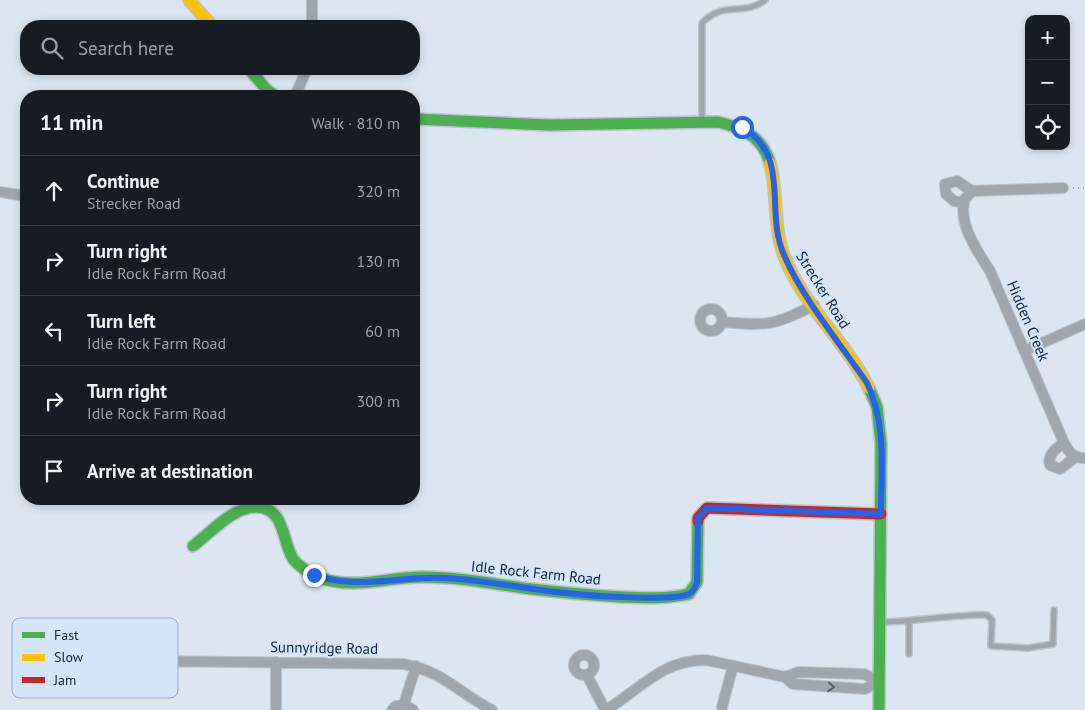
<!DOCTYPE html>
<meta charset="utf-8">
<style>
:root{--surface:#171b24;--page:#20242c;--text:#f1f3f6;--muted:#9ea1a6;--line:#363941}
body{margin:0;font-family:"PT Sans",sans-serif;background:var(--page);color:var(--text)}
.controls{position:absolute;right:15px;top:15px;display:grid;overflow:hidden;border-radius:10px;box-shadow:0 2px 8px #0003}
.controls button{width:45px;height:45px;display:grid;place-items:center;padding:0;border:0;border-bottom:1px solid var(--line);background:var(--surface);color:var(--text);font:25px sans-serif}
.stop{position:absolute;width:15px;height:15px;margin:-11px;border:4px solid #2563eb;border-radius:50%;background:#fff}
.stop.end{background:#2563eb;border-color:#fff;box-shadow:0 1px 5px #0008}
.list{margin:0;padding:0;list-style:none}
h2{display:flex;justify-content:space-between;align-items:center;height:65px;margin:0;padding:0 20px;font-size:21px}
h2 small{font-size:16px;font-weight:400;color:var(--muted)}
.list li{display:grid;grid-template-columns:32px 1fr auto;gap:15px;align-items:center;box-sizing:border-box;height:70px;padding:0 20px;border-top:1px solid var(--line)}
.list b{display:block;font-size:19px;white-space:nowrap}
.list p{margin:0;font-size:16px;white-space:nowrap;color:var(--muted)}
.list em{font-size:16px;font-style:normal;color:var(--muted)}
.icon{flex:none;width:28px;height:28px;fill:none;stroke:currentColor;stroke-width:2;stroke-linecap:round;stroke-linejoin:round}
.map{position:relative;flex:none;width:1085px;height:710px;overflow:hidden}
.search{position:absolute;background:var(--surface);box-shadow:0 2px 8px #0003;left:20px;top:20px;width:400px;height:55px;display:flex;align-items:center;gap:12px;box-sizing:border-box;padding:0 18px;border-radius:20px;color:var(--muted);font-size:19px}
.panel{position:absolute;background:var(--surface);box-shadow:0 2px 8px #0003;left:20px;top:90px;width:400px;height:415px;border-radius:20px}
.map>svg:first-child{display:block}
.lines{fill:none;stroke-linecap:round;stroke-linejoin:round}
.lane-casing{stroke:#b9c3ce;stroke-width:8}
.street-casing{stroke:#b9c3ce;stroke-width:12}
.fast-casing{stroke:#b9c3ce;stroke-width:14}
.slow-casing{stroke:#b9c3ce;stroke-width:14}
.jam-casing{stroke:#b9c3ce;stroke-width:14}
.path{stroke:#a5acb6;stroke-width:2;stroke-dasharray:1 4;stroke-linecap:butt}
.lane{stroke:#a0a6af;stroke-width:5}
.street{stroke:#a0a6af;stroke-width:10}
.fast{stroke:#4caf50;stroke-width:11}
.slow{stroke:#ffc107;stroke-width:11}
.jam{stroke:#c62828;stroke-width:11}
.oneway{stroke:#525d6c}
.route{stroke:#2563eb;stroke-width:6}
.labels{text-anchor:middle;stroke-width:4;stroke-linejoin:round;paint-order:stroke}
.street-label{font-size:15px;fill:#122235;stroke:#d4e5fa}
.key{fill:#d4e5fa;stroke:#9aaabf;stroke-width:1}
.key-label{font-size:14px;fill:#122235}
</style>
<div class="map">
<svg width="1085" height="710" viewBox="0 0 1085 710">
<rect width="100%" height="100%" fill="#dce6f2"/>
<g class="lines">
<g class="lane-casing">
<path id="lane" d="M702 120V23C724 0 744 17 765 0
M881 622C916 622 951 614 987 615L992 620 991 646 1028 648 1053 644 1054 610
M909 622V654"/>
</g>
<g class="street-casing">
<path id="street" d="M312 0V26
M295 96 307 69
M1063 188 972 191 965 199C957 223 978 252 990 271L1064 443C1069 453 1074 458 1085 458
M0 192 26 196
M963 203 954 201 946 194 945 184 957 181 972 191
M700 320a11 11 0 1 1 22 0a11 11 0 1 1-22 0Z
M722 322C765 326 775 326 814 305
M1024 351 1085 324
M1064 443C1056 448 1047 456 1050 465L1060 469 1076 457
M118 661a12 12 0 1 1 24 0a12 12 0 1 1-24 0Z
M574 665a10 10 0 1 1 20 0a10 10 0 1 1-20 0Z
M143 661 403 664C445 672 457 692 492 710
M587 675 605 710
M785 677 793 684 865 689 879 681
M404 704 416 666
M722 707 733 666
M276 710V662
M392 710 396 706 404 704 413 710
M606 710C641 689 661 660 706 660L785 677 799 672 864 674 879 681"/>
</g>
<g class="fast-casing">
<path id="fast" d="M249 69 267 90 276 96
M414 119 549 125 718 122C743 128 762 136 770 163
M869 388 877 407 881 443 879 710
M193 546C210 533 234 506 257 507 285 508 282 541 293 559 300 568 311 574 321 578 355 590 387 577 422 577 456 577 490 583 523 588 556 592 588 595 621 597 644 598 667 599 689 594L697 582 698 521"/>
</g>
<g class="slow-casing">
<path id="slow" d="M189 0 212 26
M770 163C778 192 773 224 783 253 801 304 845 340 869 388"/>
</g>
<g class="jam-casing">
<path id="jam" d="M698 521V518L707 508 881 514"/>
</g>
<path class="path" d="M1073 188H1085"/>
<use href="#lane" class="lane"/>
<use href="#street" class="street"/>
<use href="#fast" class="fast"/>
<use href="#slow" class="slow"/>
<use href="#jam" class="jam"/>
</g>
<defs><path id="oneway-chevron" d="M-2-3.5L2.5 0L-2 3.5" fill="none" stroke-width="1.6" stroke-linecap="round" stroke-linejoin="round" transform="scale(1.25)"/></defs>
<use class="oneway" href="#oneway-chevron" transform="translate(831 687) rotate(4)"/>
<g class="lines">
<path class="route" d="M314 575C356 590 399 576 443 578 480 579 518 588 556 592 579 595 671 602 689 594 694 591 695 587 697 582L698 518 707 508 881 514C881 470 887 424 867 383 841 345 801 296 784 255 764 210 792 157 742 127"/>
</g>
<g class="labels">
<g class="street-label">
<text transform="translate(823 290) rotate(58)" y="5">Strecker Road</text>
<text transform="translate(1028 321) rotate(67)" y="5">Hidden Creek</text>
<text transform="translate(536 573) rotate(6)" y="5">Idle Rock Farm Road</text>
<text transform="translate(324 648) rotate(1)" y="5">Sunnyridge Road</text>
</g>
</g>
<rect x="12" y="618" width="166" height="80" rx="8" class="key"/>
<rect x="22" y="632" width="23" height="6" fill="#4caf50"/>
<rect x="22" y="654" width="23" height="7" fill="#ffc107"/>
<rect x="22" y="677" width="23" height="6" fill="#c62828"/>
<g class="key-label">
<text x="54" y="640">Fast</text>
<text x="54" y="662">Slow</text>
<text x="54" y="685">Jam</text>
</g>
</svg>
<div class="controls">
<button>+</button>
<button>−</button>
<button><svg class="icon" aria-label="locate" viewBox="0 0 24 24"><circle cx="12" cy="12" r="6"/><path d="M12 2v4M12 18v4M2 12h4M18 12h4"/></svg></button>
</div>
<div class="stop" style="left:742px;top:127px"></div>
<div class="stop end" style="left:314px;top:575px"></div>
<div class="search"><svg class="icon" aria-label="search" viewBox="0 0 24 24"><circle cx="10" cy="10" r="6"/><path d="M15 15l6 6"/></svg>Search here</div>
<section class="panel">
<h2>11 min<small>Walk · 810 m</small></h2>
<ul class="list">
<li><svg class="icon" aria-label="ahead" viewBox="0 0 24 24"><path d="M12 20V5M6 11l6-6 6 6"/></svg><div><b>Continue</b><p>Strecker Road</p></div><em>320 m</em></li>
<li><svg class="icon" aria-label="right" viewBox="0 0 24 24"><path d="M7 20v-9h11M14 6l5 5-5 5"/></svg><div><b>Turn right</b><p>Idle Rock Farm Road</p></div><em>130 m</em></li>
<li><svg class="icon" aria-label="left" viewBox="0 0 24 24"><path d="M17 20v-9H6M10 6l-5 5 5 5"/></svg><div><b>Turn left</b><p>Idle Rock Farm Road</p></div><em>60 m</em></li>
<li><svg class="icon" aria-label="right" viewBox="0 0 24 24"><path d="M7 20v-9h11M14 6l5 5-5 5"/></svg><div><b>Turn right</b><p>Idle Rock Farm Road</p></div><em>300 m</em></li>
<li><svg class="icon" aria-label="arrive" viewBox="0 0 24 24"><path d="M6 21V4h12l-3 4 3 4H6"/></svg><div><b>Arrive at destination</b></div></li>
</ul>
</section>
</div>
